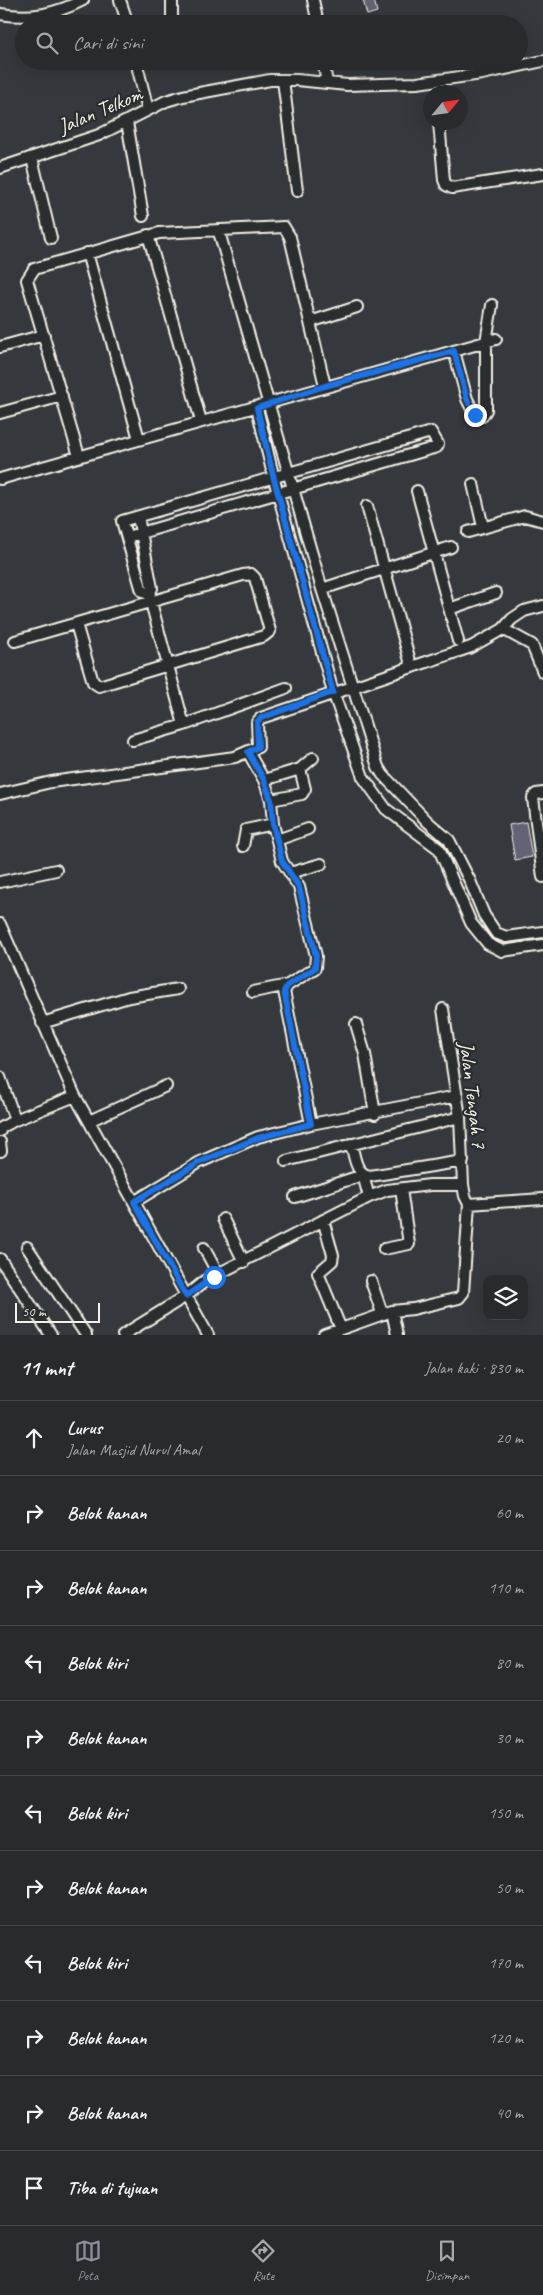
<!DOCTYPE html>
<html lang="id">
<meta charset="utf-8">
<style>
:root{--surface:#282a2d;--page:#343639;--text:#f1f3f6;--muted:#a5a7aa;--line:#444649;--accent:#8c9099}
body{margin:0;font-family:Caveat,sans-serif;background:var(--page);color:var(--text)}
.controls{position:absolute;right:15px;bottom:15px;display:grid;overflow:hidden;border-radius:10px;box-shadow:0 5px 20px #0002}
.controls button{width:45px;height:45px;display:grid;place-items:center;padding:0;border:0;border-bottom:1px solid var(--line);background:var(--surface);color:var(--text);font:25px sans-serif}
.compass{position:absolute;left:423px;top:85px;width:45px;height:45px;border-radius:50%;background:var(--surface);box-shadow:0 5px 20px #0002;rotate:61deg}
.scale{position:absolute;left:15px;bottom:12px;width:85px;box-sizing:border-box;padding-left:5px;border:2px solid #f4f1e8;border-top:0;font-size:14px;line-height:18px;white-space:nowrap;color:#f4f1e8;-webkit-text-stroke:4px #2a2d2e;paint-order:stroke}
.stop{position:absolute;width:15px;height:15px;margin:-11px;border:4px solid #1a73e8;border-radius:50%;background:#fff}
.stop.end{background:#1a73e8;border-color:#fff;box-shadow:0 1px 5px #0008}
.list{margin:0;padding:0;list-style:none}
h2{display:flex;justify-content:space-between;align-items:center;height:65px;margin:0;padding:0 20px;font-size:21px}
h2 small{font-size:16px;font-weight:400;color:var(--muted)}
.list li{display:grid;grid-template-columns:32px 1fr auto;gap:15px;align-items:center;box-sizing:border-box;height:75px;padding:0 20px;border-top:1px solid var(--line)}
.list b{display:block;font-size:19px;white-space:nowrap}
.list p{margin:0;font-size:16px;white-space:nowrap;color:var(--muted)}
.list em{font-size:16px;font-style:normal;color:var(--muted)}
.icon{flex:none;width:28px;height:28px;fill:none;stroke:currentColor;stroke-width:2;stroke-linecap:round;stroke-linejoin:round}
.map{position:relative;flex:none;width:543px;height:1335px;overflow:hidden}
.search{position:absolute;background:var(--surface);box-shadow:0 5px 20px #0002;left:15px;right:15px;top:15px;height:55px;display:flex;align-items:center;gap:12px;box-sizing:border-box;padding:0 18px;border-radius:28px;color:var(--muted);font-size:19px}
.sheet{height:890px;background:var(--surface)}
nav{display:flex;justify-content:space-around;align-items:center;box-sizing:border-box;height:70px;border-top:1px solid var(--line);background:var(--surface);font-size:14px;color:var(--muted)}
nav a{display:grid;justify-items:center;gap:2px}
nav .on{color:var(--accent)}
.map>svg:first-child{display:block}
.building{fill:#626375;stroke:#f4f1e8}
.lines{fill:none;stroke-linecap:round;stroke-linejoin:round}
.street-casing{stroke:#f4f1e8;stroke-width:14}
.street{stroke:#2a2d2e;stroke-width:10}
.route{stroke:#1a73e8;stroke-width:6}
.labels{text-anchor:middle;stroke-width:4.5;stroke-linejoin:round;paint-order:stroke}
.street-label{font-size:21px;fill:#f4f1e8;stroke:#2a2d2e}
</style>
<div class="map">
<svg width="543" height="1335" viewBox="0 0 543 1335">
<rect width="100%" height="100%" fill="#35383c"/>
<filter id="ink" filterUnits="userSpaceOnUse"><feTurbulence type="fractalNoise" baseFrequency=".02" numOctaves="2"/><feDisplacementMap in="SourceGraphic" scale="10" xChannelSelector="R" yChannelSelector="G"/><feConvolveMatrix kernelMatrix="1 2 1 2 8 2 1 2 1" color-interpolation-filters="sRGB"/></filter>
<g filter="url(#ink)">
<path class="building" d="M363 0H374L377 12 367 15Z
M526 822 532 857 515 860 509 825Z"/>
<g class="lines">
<g class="street-casing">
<path id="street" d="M120 0 128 24
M313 0 318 24
M0 14C31 19 56 14 83 0
M169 24 172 20V0
M136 61 148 110
M323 61 327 83
M283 80 297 191
M127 122 143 216
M439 122 444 180 446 185 452 188 543 174
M32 158 51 238
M0 168 99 135 166 101 183 96 270 80H297L347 85 417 83 482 74 543 61
M219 232 322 589 378 767 383 775 428 822 449 840 470 881 484 915 496 933 506 937 543 932
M148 235 201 421
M87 253 139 439
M310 322 357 307
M0 347 44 335
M454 351 467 399 475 415 482 416 486 410V342L492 305
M257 408 274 479 333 692 363 777 386 809 439 849 471 923 488 944 502 951 543 945
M0 413 62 396
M79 456 27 280 34 269 159 233 284 227 290 237 325 386
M0 479 496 339
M473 484 483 527
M417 491 458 641
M367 506 410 661
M138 517 152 588 149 595 184 725
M468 532 525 516 543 521
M127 537 437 447 438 444 431 432 122 521 142 591 149 595
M322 589 451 547
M449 609 496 593
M503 629 532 645 543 672
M15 641 243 575 251 574 255 578 270 631 264 636 99 686 93 682 76 624
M133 740 184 725 286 688
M264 780 300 769
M543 793 536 794 533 798 543 877
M0 794 51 782 235 757 258 747 257 722 261 718 471 647 503 629 512 619 524 611 543 606
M271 800 302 794 305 789 300 769 313 758
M277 840 308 829
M243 846 246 830 273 824
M290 873 321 864
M0 882 56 870
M0 924 75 1096 208 1335
M253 992 288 985
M443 1009 460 1117 463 1185
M42 1023 129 997 178 989
M356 1024 365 1054 375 1114
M0 1077 15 1120
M89 1121 166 1086
M311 1124 457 1096
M0 1131 1 1128 15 1120 75 1096
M0 1142 1 1151
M351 1144C355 1157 355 1174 370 1176L463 1161
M286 1161 460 1117
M295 1197 363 1175 369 1197
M134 1202 200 1162 258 1137 311 1124 284 991 288 985 315 968 316 956 299 887 282 861 273 824 271 800 264 780 248 752
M223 1219 244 1262
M323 1220 333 1255 332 1261 318 1273 341 1329
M27 1247 86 1335
M204 1248 218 1274
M384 1249 409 1244 401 1189
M0 1259 51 1335
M371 1281 382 1313
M392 1311 397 1335
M123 1335 186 1296 206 1280 369 1197 387 1190 430 1185H463L465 1196 469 1204 543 1199
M324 1335 392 1311 413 1309 459 1298 463 1293 469 1204"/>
</g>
<use href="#street" class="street"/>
</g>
</g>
<g class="lines" filter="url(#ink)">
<path class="route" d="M214 1277 186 1296 134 1202 200 1162 258 1138 311 1124 284 991 288 985 315 968 316 956 299 887 282 861 273 824 271 800 264 780 248 752 258 747 257 722 261 718 333 692 274 479 257 408 325 386 454 351 467 399 475 415"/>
</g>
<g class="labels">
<g class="street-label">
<text transform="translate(100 110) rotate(-23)" y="7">Jalan Telkom</text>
<text transform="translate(473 1095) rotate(83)" y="7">Jalan Tengah 7</text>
</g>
</g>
</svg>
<div class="controls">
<button><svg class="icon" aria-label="layers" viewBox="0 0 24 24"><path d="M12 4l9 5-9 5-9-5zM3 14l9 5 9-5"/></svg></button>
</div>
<svg class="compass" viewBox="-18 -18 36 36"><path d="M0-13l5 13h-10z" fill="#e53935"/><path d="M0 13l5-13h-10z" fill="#a5a7aa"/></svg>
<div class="scale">50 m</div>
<div class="stop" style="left:214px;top:1277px"></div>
<div class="stop end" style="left:475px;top:415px"></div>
<div class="search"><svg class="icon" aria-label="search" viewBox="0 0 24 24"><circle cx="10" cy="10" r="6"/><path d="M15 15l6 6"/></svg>Cari di sini</div>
</div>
<section class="sheet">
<h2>11 mnt<small>Jalan kaki · 830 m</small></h2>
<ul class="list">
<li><svg class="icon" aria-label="ahead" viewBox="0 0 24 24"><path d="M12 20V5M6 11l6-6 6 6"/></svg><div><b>Lurus</b><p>Jalan Masjid Nurul Amal</p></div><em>20 m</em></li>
<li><svg class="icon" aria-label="right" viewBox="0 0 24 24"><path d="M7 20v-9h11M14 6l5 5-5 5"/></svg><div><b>Belok kanan</b></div><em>60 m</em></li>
<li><svg class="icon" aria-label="right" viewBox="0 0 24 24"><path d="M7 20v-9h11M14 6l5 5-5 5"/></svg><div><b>Belok kanan</b></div><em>110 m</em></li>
<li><svg class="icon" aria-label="left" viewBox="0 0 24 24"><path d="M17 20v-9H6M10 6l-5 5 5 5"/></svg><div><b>Belok kiri</b></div><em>80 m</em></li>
<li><svg class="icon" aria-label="right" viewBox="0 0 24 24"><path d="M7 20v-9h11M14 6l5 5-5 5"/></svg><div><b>Belok kanan</b></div><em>30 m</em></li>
<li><svg class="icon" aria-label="left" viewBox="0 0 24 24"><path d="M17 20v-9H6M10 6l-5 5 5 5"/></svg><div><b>Belok kiri</b></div><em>150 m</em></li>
<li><svg class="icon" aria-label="right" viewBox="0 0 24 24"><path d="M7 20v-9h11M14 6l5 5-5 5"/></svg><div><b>Belok kanan</b></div><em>50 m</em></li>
<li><svg class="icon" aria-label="left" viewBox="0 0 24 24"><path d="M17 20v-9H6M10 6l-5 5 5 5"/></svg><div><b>Belok kiri</b></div><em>170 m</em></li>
<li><svg class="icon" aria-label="right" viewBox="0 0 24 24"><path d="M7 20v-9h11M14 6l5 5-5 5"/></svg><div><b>Belok kanan</b></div><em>120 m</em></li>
<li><svg class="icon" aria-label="right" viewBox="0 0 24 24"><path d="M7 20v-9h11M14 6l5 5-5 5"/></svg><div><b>Belok kanan</b></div><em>40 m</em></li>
<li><svg class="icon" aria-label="arrive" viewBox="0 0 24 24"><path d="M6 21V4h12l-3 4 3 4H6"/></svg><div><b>Tiba di tujuan</b></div></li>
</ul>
</section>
<nav>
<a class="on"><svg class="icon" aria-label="map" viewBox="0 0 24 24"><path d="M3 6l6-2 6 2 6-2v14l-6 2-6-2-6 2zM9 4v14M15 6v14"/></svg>Peta</a>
<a><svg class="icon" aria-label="directions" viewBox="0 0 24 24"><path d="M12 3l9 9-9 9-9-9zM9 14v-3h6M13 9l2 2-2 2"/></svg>Rute</a>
<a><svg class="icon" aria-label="saved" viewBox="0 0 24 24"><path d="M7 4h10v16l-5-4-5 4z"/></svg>Disimpan</a>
</nav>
